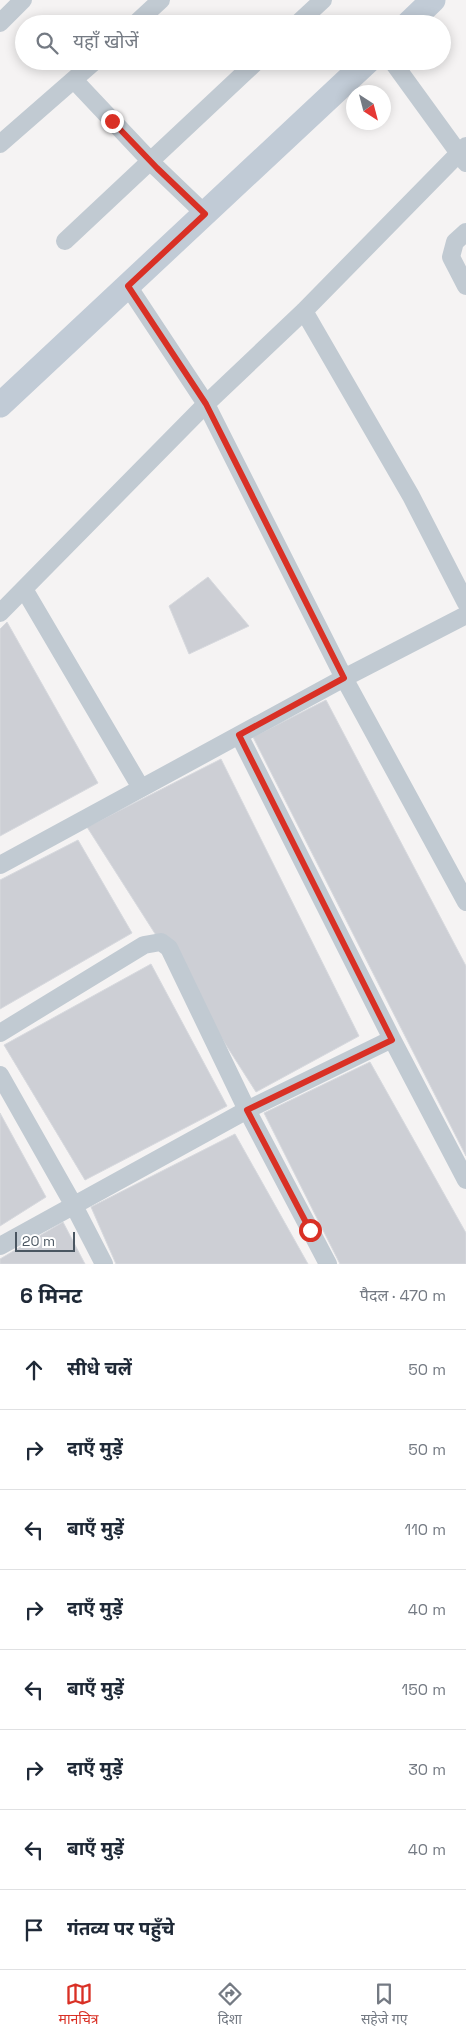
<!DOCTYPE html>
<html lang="hi">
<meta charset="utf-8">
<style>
:root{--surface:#fff;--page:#f2f2f3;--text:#1f2937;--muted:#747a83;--line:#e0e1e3;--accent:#d93025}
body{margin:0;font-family:"Space Grotesk","Noto Sans Devanagari",sans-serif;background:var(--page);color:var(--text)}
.compass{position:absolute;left:346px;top:85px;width:45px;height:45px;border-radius:50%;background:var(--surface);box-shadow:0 2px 12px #0003;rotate:144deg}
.scale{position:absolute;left:15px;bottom:12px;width:60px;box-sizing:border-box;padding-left:5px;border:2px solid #4a5661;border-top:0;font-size:14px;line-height:18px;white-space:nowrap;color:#4a5661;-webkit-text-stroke:4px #fff;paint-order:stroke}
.stop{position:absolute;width:15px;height:15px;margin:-11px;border:4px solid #d93025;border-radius:50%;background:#fff}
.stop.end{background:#d93025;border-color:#fff;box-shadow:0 1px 5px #0008}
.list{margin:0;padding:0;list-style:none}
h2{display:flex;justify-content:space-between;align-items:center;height:65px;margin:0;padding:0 20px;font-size:21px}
h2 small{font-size:16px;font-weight:400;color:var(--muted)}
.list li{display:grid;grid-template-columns:32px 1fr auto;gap:15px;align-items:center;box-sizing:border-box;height:80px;padding:0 20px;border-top:1px solid var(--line)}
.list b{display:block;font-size:19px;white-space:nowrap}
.list em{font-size:16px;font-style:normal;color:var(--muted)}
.icon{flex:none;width:28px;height:28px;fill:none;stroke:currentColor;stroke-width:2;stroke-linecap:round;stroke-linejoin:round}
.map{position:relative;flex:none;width:466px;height:1264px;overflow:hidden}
.search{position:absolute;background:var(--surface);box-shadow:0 2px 12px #0003;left:15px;right:15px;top:15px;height:55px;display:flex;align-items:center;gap:12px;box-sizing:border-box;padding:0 18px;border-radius:28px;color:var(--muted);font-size:19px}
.sheet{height:705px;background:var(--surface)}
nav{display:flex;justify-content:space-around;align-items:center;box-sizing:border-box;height:70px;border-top:1px solid var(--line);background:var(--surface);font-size:14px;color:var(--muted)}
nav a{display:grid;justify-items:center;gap:2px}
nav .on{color:var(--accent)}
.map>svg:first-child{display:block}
.building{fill:#cdcfd5;stroke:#d7d9de}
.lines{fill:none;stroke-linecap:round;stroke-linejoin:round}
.street{stroke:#c1cad2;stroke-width:18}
.secondary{stroke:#c1cbd6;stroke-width:25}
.route{stroke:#d93025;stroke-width:6}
</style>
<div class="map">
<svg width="466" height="1264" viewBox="0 0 466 1264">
<rect width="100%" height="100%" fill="#f5f3f3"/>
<path class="building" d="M208 577 249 626 189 654 169 606Z
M7 622 98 783 0 836V629Z
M326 700 466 966V1156L253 737Z
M221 759 359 1036 256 1092 87 827Z
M78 840 132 933 0 1009V880Z
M151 964 227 1106 85 1180 4 1045Z
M370 1062 466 1233V1264H340L264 1113Z
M0 1113 46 1197 0 1226Z
M235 1134 308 1264H116L91 1207Z
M63 1222 85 1264H0V1259Z"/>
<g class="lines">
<path class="street" d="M0 23 23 0
M135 24 161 0
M297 24 323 0
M392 61 466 163
M74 80 157 168 205 214
M0 144 95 61
M466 232 455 242 451 257 466 286
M65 241 257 61
M128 286 206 404 344 678 466 902
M304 311 411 496 466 603
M24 589 141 788
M0 613 206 404 304 311 466 146
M239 735 392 1039 466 1180
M0 865 344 678 466 615
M0 1033 144 945 161 942 169 948 247 1110 328 1264
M0 1075 73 1204 104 1264
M0 1246 247 1110 392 1039"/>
<path class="secondary" d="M408 24 433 0
M0 405 368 61"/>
</g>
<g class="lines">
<path class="route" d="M112 121 157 168 205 214 128 286 206 404 344 678 239 735 392 1040 247 1110 310 1230"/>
</g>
</svg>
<svg class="compass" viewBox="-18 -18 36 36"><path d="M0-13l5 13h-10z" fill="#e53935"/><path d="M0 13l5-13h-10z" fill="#747a83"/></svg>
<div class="scale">20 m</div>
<div class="stop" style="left:310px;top:1230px"></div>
<div class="stop end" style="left:112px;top:121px"></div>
<div class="search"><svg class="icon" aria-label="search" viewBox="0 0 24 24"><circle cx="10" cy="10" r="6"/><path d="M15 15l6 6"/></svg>यहाँ खोजें</div>
</div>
<section class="sheet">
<h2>6 मिनट<small>पैदल · 470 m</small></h2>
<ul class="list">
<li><svg class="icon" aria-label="ahead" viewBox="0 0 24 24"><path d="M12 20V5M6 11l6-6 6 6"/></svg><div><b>सीधे चलें</b></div><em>50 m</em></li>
<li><svg class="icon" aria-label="right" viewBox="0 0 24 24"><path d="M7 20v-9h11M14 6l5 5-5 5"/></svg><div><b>दाएँ मुड़ें</b></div><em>50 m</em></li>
<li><svg class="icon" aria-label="left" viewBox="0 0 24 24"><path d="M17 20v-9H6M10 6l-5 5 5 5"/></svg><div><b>बाएँ मुड़ें</b></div><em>110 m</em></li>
<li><svg class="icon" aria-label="right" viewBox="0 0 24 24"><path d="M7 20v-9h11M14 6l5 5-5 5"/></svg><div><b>दाएँ मुड़ें</b></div><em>40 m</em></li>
<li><svg class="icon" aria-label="left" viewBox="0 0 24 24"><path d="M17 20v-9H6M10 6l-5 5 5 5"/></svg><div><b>बाएँ मुड़ें</b></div><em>150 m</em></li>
<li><svg class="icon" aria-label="right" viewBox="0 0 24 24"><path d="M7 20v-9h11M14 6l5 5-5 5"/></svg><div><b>दाएँ मुड़ें</b></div><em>30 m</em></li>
<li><svg class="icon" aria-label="left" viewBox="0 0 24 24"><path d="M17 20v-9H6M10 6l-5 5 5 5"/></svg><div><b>बाएँ मुड़ें</b></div><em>40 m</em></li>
<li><svg class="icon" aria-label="arrive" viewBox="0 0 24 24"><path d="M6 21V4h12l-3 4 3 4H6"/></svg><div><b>गंतव्य पर पहुँचे</b></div></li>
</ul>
</section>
<nav>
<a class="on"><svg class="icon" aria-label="map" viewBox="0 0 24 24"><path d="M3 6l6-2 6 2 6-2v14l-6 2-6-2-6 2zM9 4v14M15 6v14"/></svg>मानचित्र</a>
<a><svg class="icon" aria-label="directions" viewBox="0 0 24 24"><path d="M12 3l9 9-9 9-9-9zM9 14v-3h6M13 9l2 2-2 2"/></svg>दिशा</a>
<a><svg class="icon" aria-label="saved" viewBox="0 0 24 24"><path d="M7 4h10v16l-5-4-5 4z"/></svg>सहेजे गए</a>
</nav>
